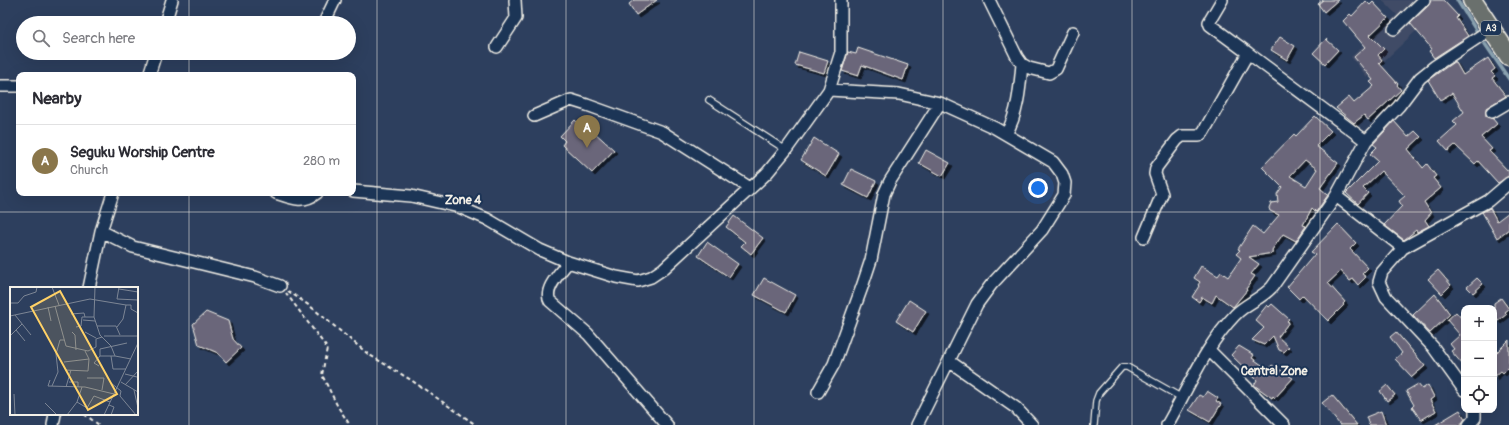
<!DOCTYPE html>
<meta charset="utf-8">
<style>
:root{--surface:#fff;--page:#f2f2f3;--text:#2b2b33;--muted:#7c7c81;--line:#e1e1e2;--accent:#8a764a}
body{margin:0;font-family:Pangolin,sans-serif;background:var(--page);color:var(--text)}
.controls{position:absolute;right:12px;bottom:12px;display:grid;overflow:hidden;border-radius:8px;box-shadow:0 4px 16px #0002}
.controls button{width:36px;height:36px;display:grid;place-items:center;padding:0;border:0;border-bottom:1px solid var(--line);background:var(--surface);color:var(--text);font:20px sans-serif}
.you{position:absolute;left:1038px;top:188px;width:14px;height:14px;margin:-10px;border:3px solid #fff;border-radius:50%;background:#1a73e8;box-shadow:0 0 0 6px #1a73e833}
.badge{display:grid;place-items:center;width:26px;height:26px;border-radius:50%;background:var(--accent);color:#fff;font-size:13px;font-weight:700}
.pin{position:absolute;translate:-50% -33px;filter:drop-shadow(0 1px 2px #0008)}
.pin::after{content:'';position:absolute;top:21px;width:14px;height:12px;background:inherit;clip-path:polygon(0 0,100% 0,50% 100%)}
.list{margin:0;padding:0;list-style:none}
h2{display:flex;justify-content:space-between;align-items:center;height:52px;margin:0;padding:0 16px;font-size:17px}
h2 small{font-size:13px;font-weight:400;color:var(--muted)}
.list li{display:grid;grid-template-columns:26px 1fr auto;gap:12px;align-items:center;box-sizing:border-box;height:72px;padding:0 16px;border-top:1px solid var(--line)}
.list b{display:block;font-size:15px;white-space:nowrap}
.list p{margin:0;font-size:13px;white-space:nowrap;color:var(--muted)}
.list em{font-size:13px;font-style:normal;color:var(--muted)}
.icon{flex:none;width:22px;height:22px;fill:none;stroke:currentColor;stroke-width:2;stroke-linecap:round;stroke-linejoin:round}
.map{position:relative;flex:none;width:1509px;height:425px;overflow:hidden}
.search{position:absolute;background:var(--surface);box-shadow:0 4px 16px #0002;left:16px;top:16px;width:340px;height:44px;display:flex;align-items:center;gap:10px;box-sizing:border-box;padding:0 14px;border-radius:22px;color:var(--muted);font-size:15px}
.panel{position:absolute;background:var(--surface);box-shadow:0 4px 16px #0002;left:16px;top:72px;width:340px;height:124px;border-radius:8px}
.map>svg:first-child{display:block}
.built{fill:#404b66}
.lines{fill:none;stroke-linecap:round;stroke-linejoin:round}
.stream{stroke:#89a1af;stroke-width:3.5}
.building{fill:#6b667a;stroke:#f4f1e8;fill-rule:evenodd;filter:url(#shadow)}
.lane-casing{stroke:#f4f1e8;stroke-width:8}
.street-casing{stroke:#f4f1e8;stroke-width:14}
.primary-casing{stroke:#f4f1e8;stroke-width:21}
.path{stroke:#f4f1e8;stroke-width:2;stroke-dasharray:4 3;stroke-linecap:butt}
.lane{stroke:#1d3557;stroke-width:5.5}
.street{stroke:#1d3557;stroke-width:11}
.primary{stroke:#6b706d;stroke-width:18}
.grid{fill:none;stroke:#f4f1e8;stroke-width:1;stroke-opacity:0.55}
.labels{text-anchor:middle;stroke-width:4;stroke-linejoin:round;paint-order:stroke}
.shield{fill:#1d3557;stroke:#b4b9bc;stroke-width:1}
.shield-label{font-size:9px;font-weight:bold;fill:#f4f1e8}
.quarter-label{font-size:12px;font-weight:bold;fill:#f4f1e8;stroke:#1d3557}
.inset-road{fill:none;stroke:#7d8695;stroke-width:1}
.view{fill:#ffd166;fill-opacity:0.15;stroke:#ffd166;stroke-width:2}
.inset-edge{fill:none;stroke:#f4f1e8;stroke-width:2}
</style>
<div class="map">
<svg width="1509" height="425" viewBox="0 0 1509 425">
<defs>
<filter id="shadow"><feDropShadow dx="3" dy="3" stdDeviation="0" flood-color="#0009"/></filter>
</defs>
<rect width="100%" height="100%" fill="#2d3f5e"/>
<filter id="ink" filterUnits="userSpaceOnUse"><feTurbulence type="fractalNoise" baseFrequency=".025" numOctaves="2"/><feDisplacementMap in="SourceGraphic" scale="8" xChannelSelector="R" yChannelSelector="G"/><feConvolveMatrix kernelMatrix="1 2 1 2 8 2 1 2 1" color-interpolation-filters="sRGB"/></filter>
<g filter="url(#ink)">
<path class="built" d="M1382 0H1449L1367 77 1351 57 1397 15Z"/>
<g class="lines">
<path class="stream" d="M1457 0 1476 30
M1483 41 1509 79"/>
</g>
<path class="building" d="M634 0H657L636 15 629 4Z
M1323 0H1338L1324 12 1318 4Z
M1431 0H1443L1458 16 1456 18 1468 36 1434 58 1429 51 1432 49 1410 23 1429 5Z
M1366 1 1370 5 1373 2 1388 18 1370 35 1384 49 1378 55 1382 60 1379 63 1398 84 1397 85 1401 90 1368 120 1364 115 1354 123 1336 108 1349 97 1354 103 1374 86 1370 82 1373 80 1354 57 1365 47 1343 21 1350 14 1352 16Z
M1280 37 1295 46 1287 60 1271 50Z
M1326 39 1338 50 1325 64 1313 53Z
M858 48 908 65 903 80 862 65 858 76 842 71 848 52 856 54Z
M799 52 828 61 824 73 795 65Z
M1488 58 1495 69 1491 72 1495 76 1492 78 1506 96 1486 108V116L1493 119 1497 124 1481 137 1492 149 1489 151 1509 172V176L1498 183 1478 161 1475 164 1455 145 1448 151 1439 141 1457 125 1453 121 1464 112 1452 93 1440 100 1428 80 1455 61 1463 75Z
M1315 116 1331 131 1316 146 1338 163 1320 188 1328 195 1316 212 1312 208 1303 225 1306 226 1296 241 1283 234 1272 250 1273 253 1249 257 1259 264 1251 274 1255 276 1246 289 1247 290 1233 307 1216 295 1212 303 1202 297 1199 302 1192 297 1199 286 1198 285 1200 282 1194 278 1201 266 1218 276 1221 272 1228 277 1241 258 1236 254 1240 250 1238 249 1253 226 1263 234 1279 215 1270 211 1269 208 1271 203 1278 202 1277 194 1282 187 1262 167 1294 134 1296 136ZM1305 160 1317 169 1306 186 1290 176Z
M575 120 580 125 583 122 614 150 592 173 562 145 565 141 560 136Z
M1394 121 1408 137 1415 131 1421 137 1408 149 1423 168 1427 164 1436 176 1433 178 1441 188 1424 202 1431 213 1425 220 1429 226 1417 232 1416 230 1404 240 1384 225 1402 206 1399 201 1405 196 1381 171 1363 188 1368 193 1358 204 1346 193 1378 161 1370 154 1377 147 1373 144Z
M814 138 839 154 826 176 801 160Z
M926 150 950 163 942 176 919 163Z
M851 169 876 181 868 198 843 185Z
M1490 208 1497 221 1509 212V229L1497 238 1482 212Z
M734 216 763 238 751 254 741 246 745 242 726 227Z
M1338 224 1356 243 1350 249 1368 268 1362 274 1366 277 1358 285 1353 279 1350 281 1341 271 1328 283 1345 302 1343 304 1344 305 1328 321 1303 295 1299 299 1287 287 1315 254 1311 252Z
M707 242 738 264 729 277 698 256Z
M1438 270 1451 285 1442 294 1428 279Z
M764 278 795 295 786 312 754 295Z
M1477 278 1483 284 1473 293 1467 287Z
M1435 294 1450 314 1430 333 1413 315Z
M1501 298 1509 309 1505 312 1507 314 1498 321 1494 316V303Z
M909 300 926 311 913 332 896 321Z
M1272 304 1289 319 1287 321 1289 322 1278 337 1289 347 1284 352 1279 350 1273 336 1264 345 1252 340 1264 328 1255 320 1267 305 1269 307Z
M206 312 228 321 233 339 241 348 226 362 218 353 199 345 193 324Z
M1456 312 1464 321V366L1451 351 1454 349 1450 344 1460 335 1447 320Z
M1396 332 1425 366 1412 377 1395 359 1402 353 1390 337Z
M1509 340V367L1503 373 1501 371 1494 377V355Z
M1239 346 1254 355 1252 358 1269 370 1272 365 1293 378 1275 398 1273 396 1272 398 1254 385 1257 380 1231 355Z
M1418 384 1422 389 1428 385 1434 397 1430 400 1436 411 1421 420 1412 407 1414 405 1406 391Z
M1387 385 1395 395 1387 401 1380 391Z
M1207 391 1218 398 1216 401 1221 404 1210 422 1189 410 1199 395 1203 397Z
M1332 395 1357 425H1340L1322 403Z
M1460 410 1465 419 1462 423 1459 425H1435Z
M1381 411 1386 425H1369L1366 417Z"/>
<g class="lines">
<g class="lane-casing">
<path id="lane" d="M709 100 786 150
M1094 425 1096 401 1099 393 1122 367H1127L1182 398"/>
</g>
<g class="street-casing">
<path id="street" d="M989 0 1017 57 1022 64 1029 68 1049 73 1056 69 1073 32
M1222 0 1209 22 1210 25 1248 53
M165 23 172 0
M324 23 335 0
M1394 29 1424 0
M497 47 516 18 515 0
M149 75 156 53
M0 86H19
M829 90 899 94 940 103 995 128 1053 162 1062 174 1065 183 1064 195 1042 230 991 285 977 304 917 425
M1492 112 1509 102
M534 116 571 100 587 105 662 132 750 188
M1006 134C1018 114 1020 87 1022 64
M353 191 411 196 459 207 487 219 540 250 568 262 616 277 638 281 651 277 663 269 767 173 786 150 829 90 841 52V0
M276 193C291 198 303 204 317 193
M1336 196 1403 248
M101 231 133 247 255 277 280 286
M1144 237 1162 194 1155 174 1156 168 1177 140 1182 136H1199L1204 131 1248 53 1366 141
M568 262C561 272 543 289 550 301L588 334 667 425
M89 288 101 231 113 193
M1209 350 1284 425
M949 361 1016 408 1032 425
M1464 390 1433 347 1386 297 1379 282 1382 272 1403 248 1488 201 1509 183
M818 392 834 364 862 287 871 260 884 194 890 181 940 103
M53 425 55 414
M1167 425C1188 389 1205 346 1235 315 1245 304 1261 299 1272 287L1336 196 1366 141 1399 106 1420 78 1435 66 1491 29
M1469 425 1475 418V410"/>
</g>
<g class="primary-casing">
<path id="primary" d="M1472 0 1509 56"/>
</g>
<path class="path" d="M288 291 310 306 368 354 411 380 476 425
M286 293 327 348 322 375 338 407 350 425
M84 414 99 425"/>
<use href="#lane" class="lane"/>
<use href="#street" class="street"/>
<use href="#primary" class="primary"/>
</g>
</g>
<path class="grid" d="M189 0V23M377 0V425M566 0V425M754 0V425M943 0V425M1132 0V425M1320 0V425M189 53V75M189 193V425M0 212H1509"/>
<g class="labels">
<rect class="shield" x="1481" y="21" width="20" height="14" rx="3"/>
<g class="shield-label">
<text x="1491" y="31">A3</text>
</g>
<g class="quarter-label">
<text x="463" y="204">Zone 4</text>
<text x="1274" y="375">Central Zone</text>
</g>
</g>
<g transform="translate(10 287)">
<rect width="128" height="128" fill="#2d3f5e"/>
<path class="inset-road" d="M42 0 49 18M85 0 84 30 90 48 101 59 105 69 121 72M109 2 128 5M107 12 128 13M107 12 109 0M0 16H8L14 9 26 5 27 0M116 18H121V22L128 26M45 19 56 59 78 64 86 60V52L92 50M38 20 41 34M61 27 74 26 75 30H84M5 28 21 48M0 29 80 12 116 18 113 32 107 40M73 33 85 34M87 39H106L110 48M66 40 71 39 72 30H75M6 43 15 54M62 45 65 48 66 63M75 45 86 51M0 49 12 37M94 49H128M90 69V62L117 56M101 69 103 82H116M54 75 79 72M89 79 84 76 90 69H105M55 83 78 84 79 72 75 64M115 87 127 90M77 91H94L92 103M40 93 38 99 75 100 104 107M59 95H68V100M111 95 128 105M101 96 111 104 110 109 126 128M115 98 128 84M42 99 48 85 46 67 50 53H54M56 100 61 83M124 103 128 121M4 107 5 128M67 115 77 121 84 109 100 115M35 116 47 128M99 118 104 120 101 128M57 128 67 115 72 100M94 128 128 56"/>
<path class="view" d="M50 4 107 107 78 123 21 20Z"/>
<rect width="128" height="128" class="inset-edge"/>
</g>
</svg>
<div class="controls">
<button>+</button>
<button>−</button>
<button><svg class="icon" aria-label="locate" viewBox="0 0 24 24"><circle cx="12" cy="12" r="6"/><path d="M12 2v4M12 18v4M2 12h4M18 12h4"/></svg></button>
</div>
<div class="you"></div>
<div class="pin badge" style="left:587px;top:148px">A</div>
<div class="search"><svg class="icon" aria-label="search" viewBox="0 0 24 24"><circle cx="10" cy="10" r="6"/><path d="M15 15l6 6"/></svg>Search here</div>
<section class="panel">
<h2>Nearby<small></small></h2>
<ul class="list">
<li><span class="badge">A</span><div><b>Seguku Worship Centre</b><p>Church</p></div><em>280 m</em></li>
</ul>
</section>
</div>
